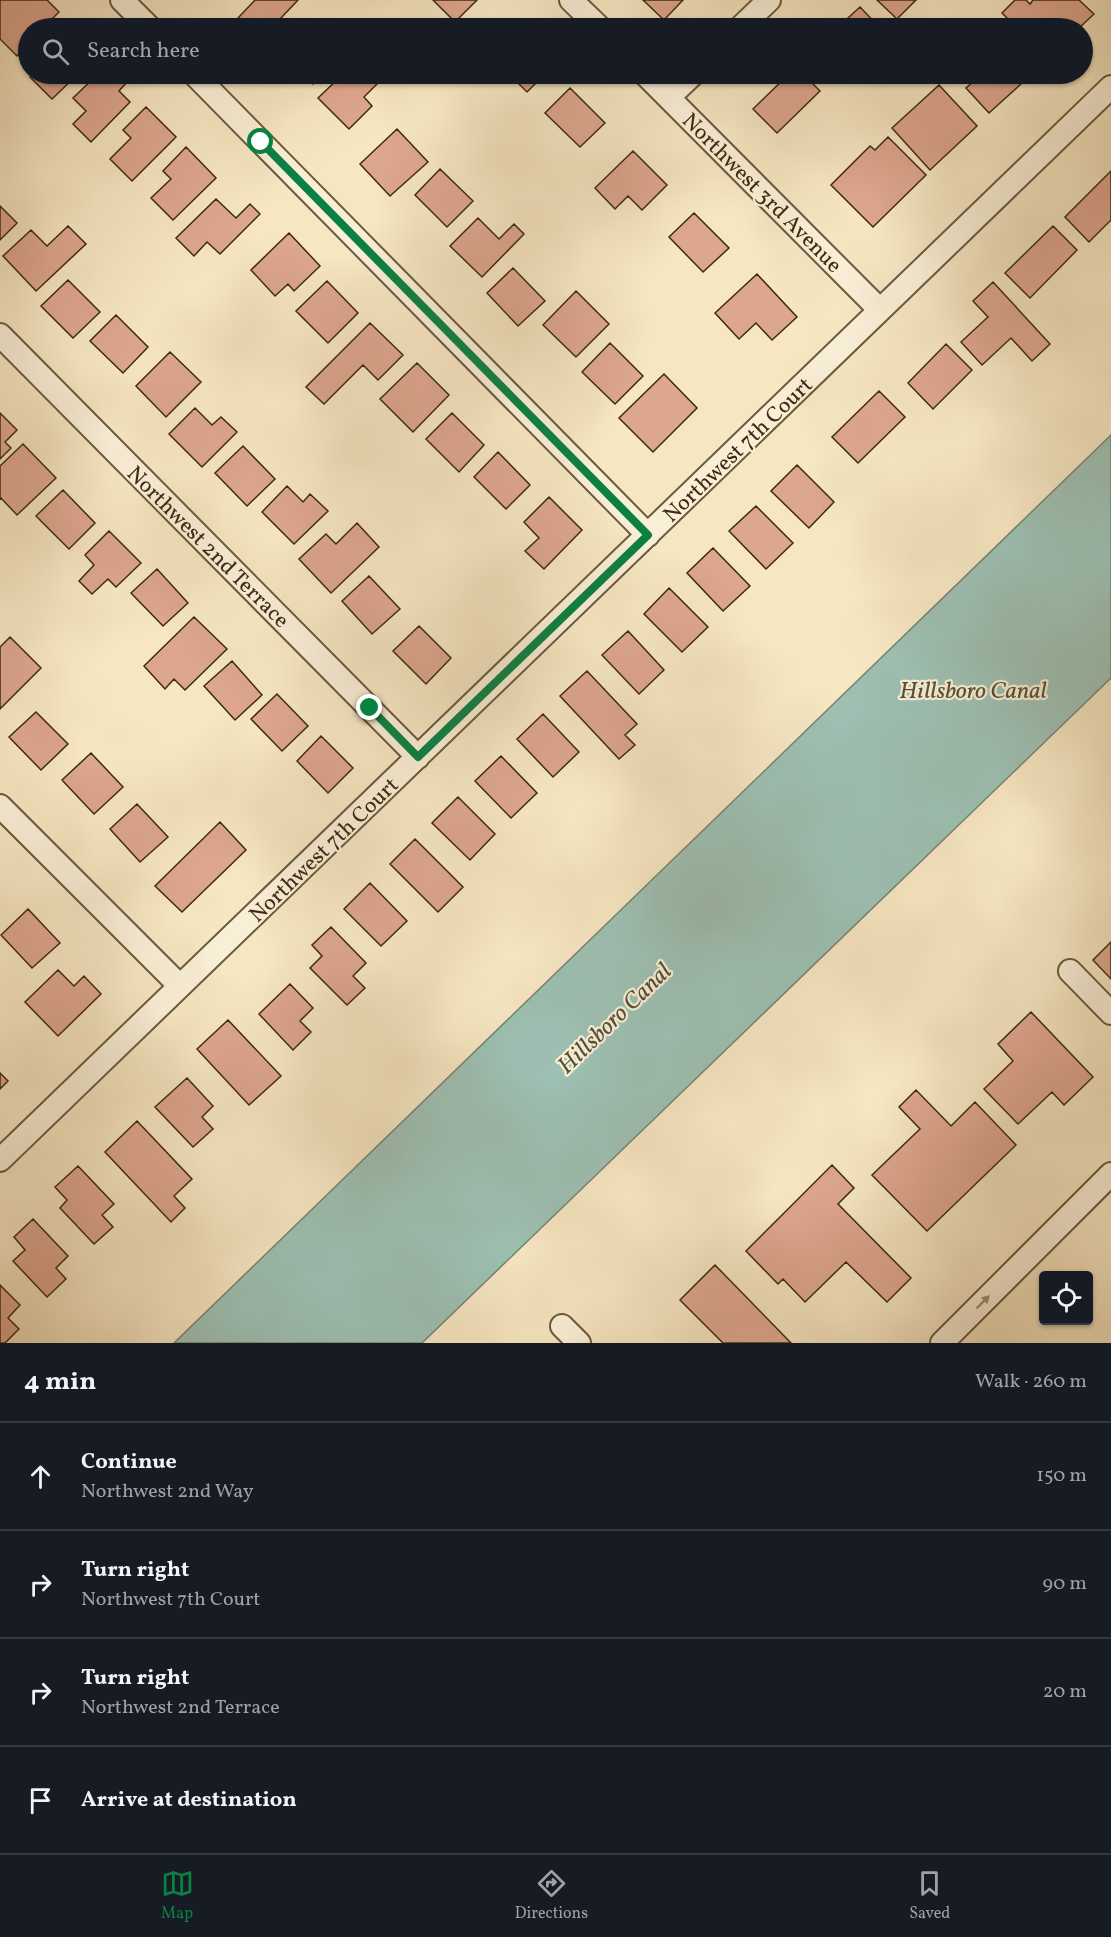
<!DOCTYPE html>
<meta charset="utf-8">
<style>
:root{--surface:#171b24;--page:#20242c;--text:#f1f3f6;--muted:#9ea1a6;--line:#363941;--accent:#0b8043}
body{margin:0;font-family:Vollkorn,serif;background:var(--page);color:var(--text)}
.controls{position:absolute;right:18px;bottom:18px;display:grid;overflow:hidden;border-radius:6px;box-shadow:0 2px 4px #0004}
.controls button{width:54px;height:54px;display:grid;place-items:center;padding:0;border:0;border-bottom:2px solid var(--line);background:var(--surface);color:var(--text);font:30px sans-serif}
.stop{position:absolute;width:18px;height:18px;margin:-14px;border:4px solid #0b8043;border-radius:50%;background:#fff}
.stop.end{background:#0b8043;border-color:#fff;box-shadow:0 2px 6px #0008}
.list{margin:0;padding:0;list-style:none}
h2{display:flex;justify-content:space-between;align-items:center;height:78px;margin:0;padding:0 24px;font-size:26px}
h2 small{font-size:20px;font-weight:400;color:var(--muted)}
.list li{display:grid;grid-template-columns:39px 1fr auto;gap:18px;align-items:center;box-sizing:border-box;height:108px;padding:0 24px;border-top:2px solid var(--line)}
.list b{display:block;font-size:22px;white-space:nowrap}
.list p{margin:0;font-size:20px;white-space:nowrap;color:var(--muted)}
.list em{font-size:20px;font-style:normal;color:var(--muted)}
.icon{flex:none;width:33px;height:33px;fill:none;stroke:currentColor;stroke-width:2;stroke-linecap:round;stroke-linejoin:round}
.map{position:relative;flex:none;width:1111px;height:1343px;overflow:hidden}
.search{position:absolute;background:var(--surface);box-shadow:0 2px 4px #0004;left:18px;right:18px;top:18px;height:66px;display:flex;align-items:center;gap:15px;box-sizing:border-box;padding:0 21px;border-radius:33px;color:var(--muted);font-size:22px}
.sheet{height:510px;background:var(--surface)}
nav{display:flex;justify-content:space-around;align-items:center;box-sizing:border-box;height:84px;border-top:2px solid var(--line);background:var(--surface);font-size:16px;color:var(--muted)}
nav a{display:grid;justify-items:center;gap:3px}
nav .on{color:var(--accent)}
.map>svg:first-child{display:block}
.water{fill:#9dc0b3;stroke:#778471;stroke-width:1.5}
.building{fill:#dda68e;stroke:#3d2a0f;stroke-width:1.5}
.lines{fill:none;stroke-linecap:round;stroke-linejoin:round}
.minor-casing{stroke:#6b593c;stroke-width:26}
.minor{stroke:#f9efd7;stroke-width:22}
.oneway{fill:#9b8c73}
.route{stroke:#0b8043;stroke-width:8}
.labels{text-anchor:middle;stroke-width:4.5;stroke-linejoin:round;paint-order:stroke}
.street-label{font-size:22px;fill:#3d2a0f;stroke:#f9efd7}
.water-label{font-size:24px;font-style:italic;fill:#555038;stroke:#f9efd7}
</style>
<div class="map">
<svg width="1111" height="1343" viewBox="0 0 1111 1343">
<rect width="100%" height="100%" fill="#f6e6c2"/>
<filter id="stains"><feTurbulence type="fractalNoise" baseFrequency=".00333" numOctaves="4"/><feColorMatrix values="0 0 0 0 .2 0 0 0 0 .09 0 0 0 0 .02 0 0 0 .5 -.17"/></filter>
<radialGradient id="worn" r=".72"><stop offset=".6" stop-color="#630" stop-opacity="0"/><stop offset="1" stop-color="#630" stop-opacity=".3"/></radialGradient>
<path class="water" d="M1111 435V678L422 1343H174Z"/>
<path class="building" d="M0 0H47L59 12 43 28H28V44L17 56 0 39Z
M255 0H298L281 18 290 27 288 28H248L238 18Z
M433 0H477L455 22Z
M643 0H683L664 20Z
M877 0H916L897 19Z
M1015 0H1026L1030 4 1033 0H1079L1094 14 1079 28H1017L1002 13Z
M860 7 880 28H837Z
M34 74H78L52 99 30 77Z
M98 74H119L127 82 119 91 130 102 91 142 73 124 86 111 73 98Z
M303 74H324L313 84Z
M343 74 386 75 364 97 372 106 349 129 318 98Z
M509 74H545L527 92Z
M789 74H803L820 91 777 133 753 109Z
M982 74H1032L989 113 966 88Z
M939 85 977 126 930 170 892 128Z
M570 88 605 123 580 147 545 113Z
M146 107 176 137 132 181 110 159 131 138 123 130Z
M397 129 428 162 390 196 360 164Z
M888 137 926 175 873 227 831 185 870 146 875 150Z
M186 147 216 178 173 220 151 198 171 179 163 171Z
M633 151 667 185 642 210 628 196 615 209 595 188Z
M440 169 473 201 447 227 415 195Z
M1111 171V220L1089 242 1065 217Z
M216 199 236 218 250 204 260 214 220 254 207 242 194 256 176 238Z
M0 206 17 223 0 240Z
M694 213 729 248 703 272 669 237Z
M478 218 499 239 514 224 524 234 482 277 450 246Z
M68 226 86 244 36 291 3 256 31 230 47 246Z
M1053 226 1077 250 1030 298 1005 273Z
M289 233 320 266 294 291 288 284 275 296 251 270Z
M513 268 545 301 518 326 487 293Z
M757 274 797 317 772 340 756 323 739 339 715 313Z
M68 280 100 312 73 338 41 306Z
M327 281 358 313 328 343 296 311Z
M993 282 1050 344 1032 361 1011 338 982 365 961 342 988 317 973 301Z
M576 291 609 324 576 357 543 325Z
M116 315 148 347 123 373 90 341Z
M370 323 403 355 378 380 363 365 324 404 306 387Z
M610 343 643 376 615 404 582 372Z
M946 344 972 370 933 409 908 383Z
M170 352 201 382 166 417 136 386Z
M417 363 449 395 413 432 380 399Z
M664 374 697 408 653 452 619 418Z
M879 391 905 417 858 463 832 437Z
M195 408 212 425 221 417 237 432 202 467 169 434Z
M0 413 17 430 5 442 11 448 0 459Z
M452 413 484 445 459 472 426 439Z
M23 444 56 478 17 515 1 498 0 499V466Z
M243 446 275 479 247 506 215 473Z
M498 452 530 485 506 509 474 477Z
M797 465 834 502 809 528 771 491Z
M287 486 303 502 310 494 328 511 294 544 262 512Z
M63 490 95 523 69 549 36 516Z
M549 497 582 530 544 569 525 551 539 538 524 522Z
M756 506 793 543 766 569 729 531Z
M357 523 379 547 331 593 299 559 326 534 336 544Z
M109 531 141 563 116 587 108 579 92 594 79 581 94 565 85 555Z
M713 548 750 586 723 611 687 573Z
M157 569 188 603 163 626 131 593Z
M369 576 400 609 372 634 342 601Z
M669 588 708 627 682 652 644 614Z
M194 617 227 649 185 690 174 679 165 689 144 666Z
M419 626 451 658 426 684 393 651Z
M628 631 664 670 639 694 602 655Z
M10 637 41 668 0 709V647Z
M232 661 262 695 235 720 204 686Z
M587 671 637 724 625 735 635 745 619 759 560 696Z
M277 694 308 726 282 751 251 719Z
M36 712 68 744 41 770 9 737Z
M543 714 579 752 553 777 517 739Z
M321 736 353 768 328 793 297 761Z
M91 753 123 787 94 814 62 780Z
M501 756 537 793 511 818 475 781Z
M458 797 495 834 470 860 432 823Z
M137 804 168 837 140 862 110 829Z
M220 822 246 850 182 912 155 886Z
M415 839 463 887 438 912 390 864Z
M370 883 407 921 381 946 344 909Z
M28 909 60 943 32 968 1 935Z
M331 927 366 963 353 976 365 988 347 1005 310 968 322 956 312 945Z
M1111 942V979L1093 960Z
M58 970 74 986 84 976 101 994 58 1036 25 1002Z
M290 984 313 1008 300 1021 311 1032 293 1050 259 1014Z
M1031 1012 1093 1077 1064 1105 1052 1092 1018 1124 984 1089 1013 1061 998 1044Z
M228 1020 281 1076 249 1105 197 1049Z
M0 1073 8 1081 0 1089Z
M187 1078 213 1106 202 1117 213 1129 193 1147 155 1107Z
M916 1090 951 1126 975 1102 1016 1145 927 1231 872 1175 920 1129 899 1107Z
M137 1121 192 1179 174 1196 185 1208 171 1222 105 1152Z
M832 1165 854 1188 838 1204 911 1278 887 1302 846 1262 805 1302 783 1279 778 1284 746 1251Z
M78 1166 114 1204 102 1215 113 1227 94 1244 60 1208 67 1200 55 1187Z
M33 1219 68 1256 56 1268 66 1279 47 1297 13 1261 25 1250 14 1237Z
M715 1265 791 1343H723L680 1300Z
M0 1285 20 1305 8 1318 19 1329 5 1343H0Z"/>
<g class="lines">
<g class="minor-casing">
<path id="minor" d="M122 0 150 28
M571 0 600 28
M740 28 769 0
M194 74 648 535
M645 74 880 310
M669 97 693 74
M0 335 418 757
M0 806 180 986
M1070 971 1111 1013
M0 1160 1111 87
M562 1326 579 1343
M942 1343 1111 1174"/>
</g>
<use href="#minor" class="minor"/>
</g>
<defs><path id="oneway-solid" d="M-6-.8H1V-3.2L6.5 0L1 3.2V.8H-6Z" transform="scale(1.5)"/></defs>
<use class="oneway" href="#oneway-solid" transform="translate(983 1302) rotate(-45)"/>
<g class="lines">
<path class="route" d="M261 142 648 535 418 757 370 708"/>
</g>
<g class="labels">
<g class="street-label">
<text transform="translate(763 192) rotate(45)" y="8">Northwest 3rd Avenue</text>
<text transform="translate(737 449) rotate(-44)" y="8">Northwest 7th Court</text>
<text transform="translate(209 546) rotate(45)" y="8">Northwest 2nd Terrace</text>
<text transform="translate(323 849) rotate(-44)" y="8">Northwest 7th Court</text>
</g>
<g class="water-label">
<text x="973" y="698">Hillsboro Canal</text>
<text transform="translate(614 1018) rotate(-44)" y="8">Hillsboro Canal</text>
</g>
</g>
<rect width="100%" height="100%" filter="url(#stains)"/>
<rect width="100%" height="100%" fill="url(#worn)"/>
</svg>
<div class="controls">
<button><svg class="icon" aria-label="locate" viewBox="0 0 24 24"><circle cx="12" cy="12" r="6"/><path d="M12 2v4M12 18v4M2 12h4M18 12h4"/></svg></button>
</div>
<div class="stop" style="left:261px;top:142px"></div>
<div class="stop end" style="left:370px;top:708px"></div>
<div class="search"><svg class="icon" aria-label="search" viewBox="0 0 24 24"><circle cx="10" cy="10" r="6"/><path d="M15 15l6 6"/></svg>Search here</div>
</div>
<section class="sheet">
<h2>4 min<small>Walk · 260 m</small></h2>
<ul class="list">
<li><svg class="icon" aria-label="ahead" viewBox="0 0 24 24"><path d="M12 20V5M6 11l6-6 6 6"/></svg><div><b>Continue</b><p>Northwest 2nd Way</p></div><em>150 m</em></li>
<li><svg class="icon" aria-label="right" viewBox="0 0 24 24"><path d="M7 20v-9h11M14 6l5 5-5 5"/></svg><div><b>Turn right</b><p>Northwest 7th Court</p></div><em>90 m</em></li>
<li><svg class="icon" aria-label="right" viewBox="0 0 24 24"><path d="M7 20v-9h11M14 6l5 5-5 5"/></svg><div><b>Turn right</b><p>Northwest 2nd Terrace</p></div><em>20 m</em></li>
<li><svg class="icon" aria-label="arrive" viewBox="0 0 24 24"><path d="M6 21V4h12l-3 4 3 4H6"/></svg><div><b>Arrive at destination</b></div></li>
</ul>
</section>
<nav>
<a class="on"><svg class="icon" aria-label="map" viewBox="0 0 24 24"><path d="M3 6l6-2 6 2 6-2v14l-6 2-6-2-6 2zM9 4v14M15 6v14"/></svg>Map</a>
<a><svg class="icon" aria-label="directions" viewBox="0 0 24 24"><path d="M12 3l9 9-9 9-9-9zM9 14v-3h6M13 9l2 2-2 2"/></svg>Directions</a>
<a><svg class="icon" aria-label="saved" viewBox="0 0 24 24"><path d="M7 4h10v16l-5-4-5 4z"/></svg>Saved</a>
</nav>
